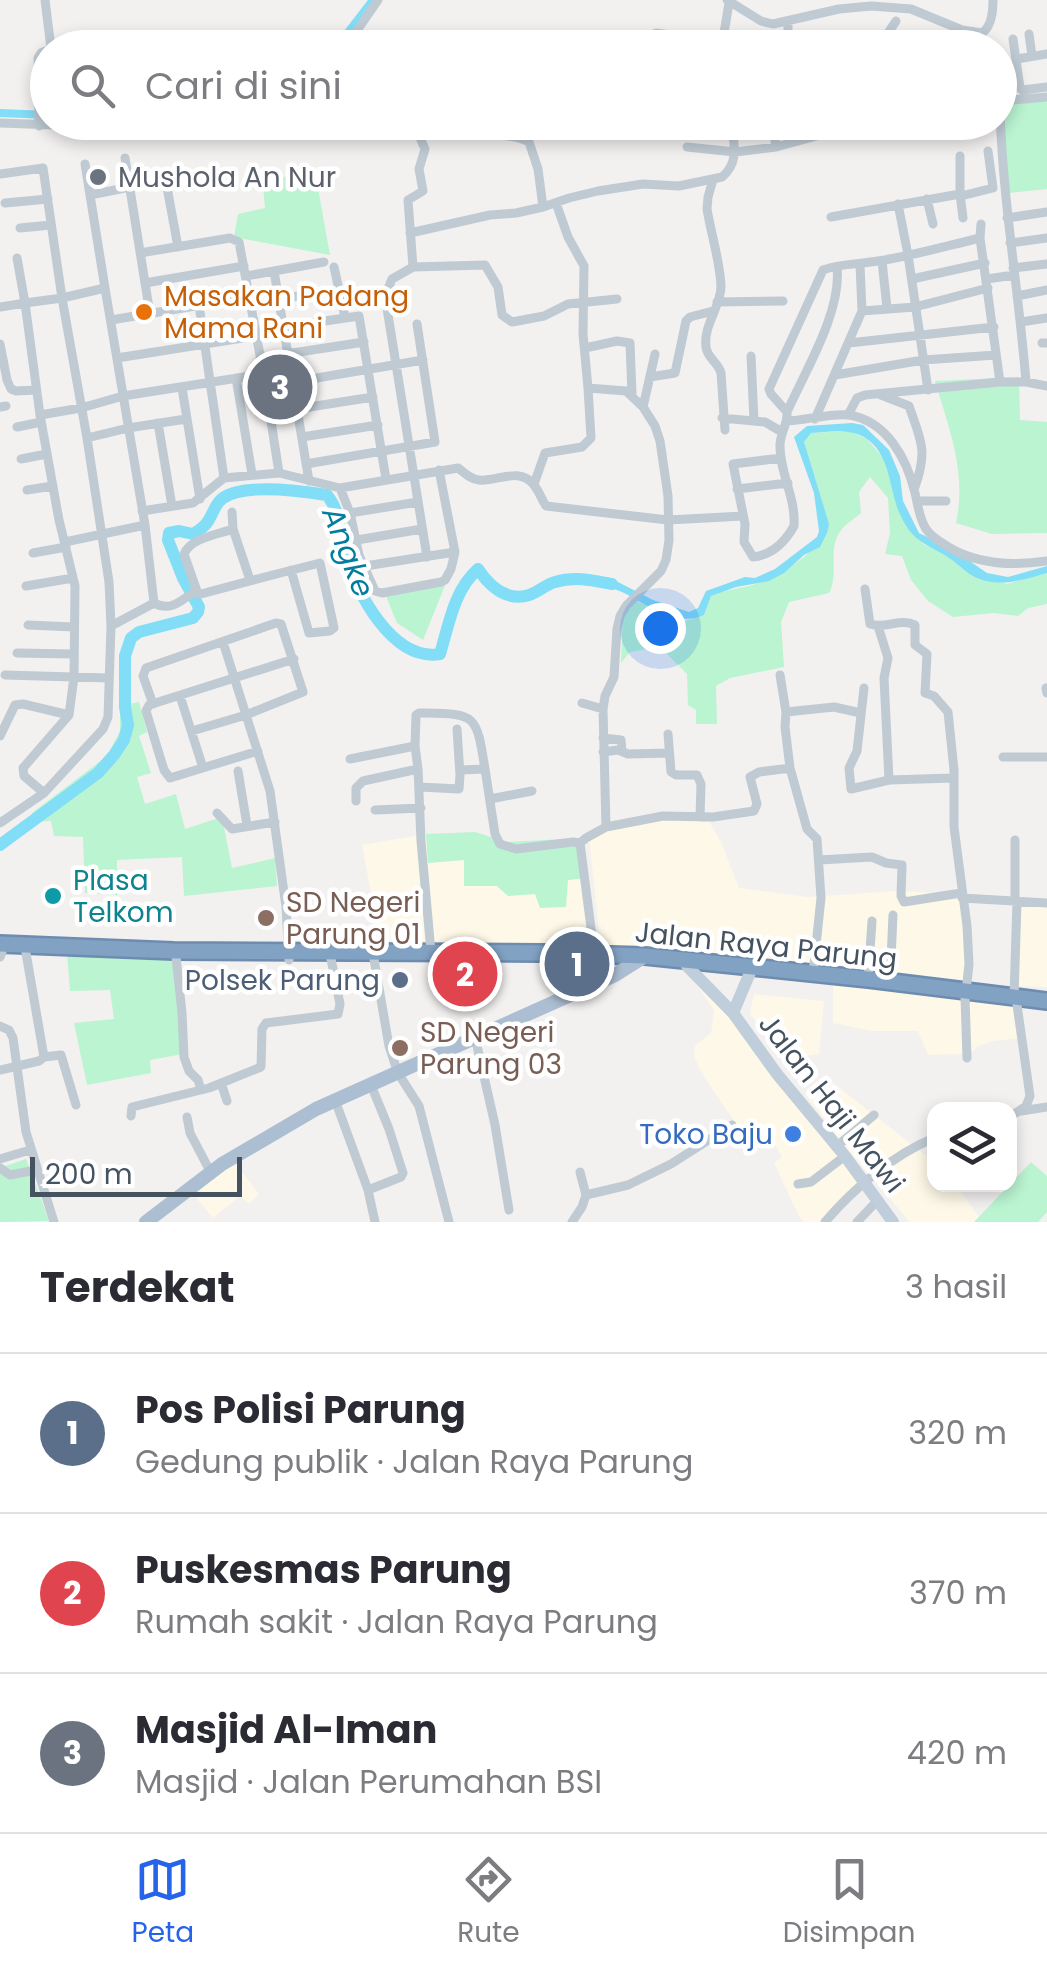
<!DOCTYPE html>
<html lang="id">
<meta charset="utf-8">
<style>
:root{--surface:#fff;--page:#f7f7f7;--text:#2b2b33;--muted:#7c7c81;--line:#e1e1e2;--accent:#2563eb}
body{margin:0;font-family:Poppins,sans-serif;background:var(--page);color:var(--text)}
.controls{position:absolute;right:30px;bottom:30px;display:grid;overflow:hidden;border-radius:20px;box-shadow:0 5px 15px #0003}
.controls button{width:90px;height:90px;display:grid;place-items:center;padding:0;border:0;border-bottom:2px solid var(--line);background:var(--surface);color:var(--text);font:50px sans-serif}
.scale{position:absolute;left:30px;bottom:25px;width:212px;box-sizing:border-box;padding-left:10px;border:5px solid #455360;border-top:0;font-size:28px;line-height:35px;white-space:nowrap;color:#455360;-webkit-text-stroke:8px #fff;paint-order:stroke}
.you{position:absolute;left:660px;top:628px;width:35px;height:35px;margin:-25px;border:8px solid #fff;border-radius:50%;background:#1a73e8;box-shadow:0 0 0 15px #1a73e833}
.badge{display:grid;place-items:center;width:65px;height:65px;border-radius:50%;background:var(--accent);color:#fff;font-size:32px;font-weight:700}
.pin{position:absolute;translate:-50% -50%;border:5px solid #fff;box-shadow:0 2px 10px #0006}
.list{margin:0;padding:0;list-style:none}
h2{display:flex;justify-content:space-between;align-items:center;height:130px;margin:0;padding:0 40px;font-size:42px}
h2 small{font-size:32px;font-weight:400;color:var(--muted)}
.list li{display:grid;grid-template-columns:65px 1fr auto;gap:30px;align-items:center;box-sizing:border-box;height:160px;padding:0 40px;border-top:2px solid var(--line)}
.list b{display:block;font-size:38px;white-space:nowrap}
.list p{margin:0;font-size:32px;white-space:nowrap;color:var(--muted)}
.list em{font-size:32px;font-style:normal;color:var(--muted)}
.icon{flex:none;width:55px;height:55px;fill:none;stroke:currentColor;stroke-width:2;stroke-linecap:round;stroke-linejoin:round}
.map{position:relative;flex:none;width:1047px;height:1222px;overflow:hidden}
.search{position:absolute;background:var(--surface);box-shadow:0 5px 15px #0003;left:30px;right:30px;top:30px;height:110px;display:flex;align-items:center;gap:25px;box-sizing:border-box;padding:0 35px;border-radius:55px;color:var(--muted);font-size:38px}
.sheet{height:610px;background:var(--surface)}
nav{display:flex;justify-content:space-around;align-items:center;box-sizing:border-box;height:140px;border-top:2px solid var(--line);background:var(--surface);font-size:28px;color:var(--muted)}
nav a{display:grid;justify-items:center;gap:5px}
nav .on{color:var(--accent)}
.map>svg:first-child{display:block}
.commercial{fill:#fef8e8}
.green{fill:#baf4d1}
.water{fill:#82ddf6}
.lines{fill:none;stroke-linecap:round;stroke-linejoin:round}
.canal{stroke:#82ddf6;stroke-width:8}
.river{stroke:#82ddf6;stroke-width:12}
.highway-casing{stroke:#6d8cb0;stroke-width:20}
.street{stroke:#bfcad3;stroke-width:9}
.secondary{stroke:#c0cddb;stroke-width:12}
.primary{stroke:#acbfd2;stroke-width:14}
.highway{stroke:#82a2c4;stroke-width:15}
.worship-dot{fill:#6b7280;stroke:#fff;stroke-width:4}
.food-dot{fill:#e8710a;stroke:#fff;stroke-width:4}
.culture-dot{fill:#0f9aa8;stroke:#fff;stroke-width:4}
.education-dot{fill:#8d6e63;stroke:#fff;stroke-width:4}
.service-dot{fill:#5c6f8a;stroke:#fff;stroke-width:4}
.shop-dot{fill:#3f7fe0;stroke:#fff;stroke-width:4}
.labels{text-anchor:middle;stroke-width:9;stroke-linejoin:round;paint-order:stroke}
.worship-label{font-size:28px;fill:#5b616d;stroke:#fff;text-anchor:start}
.food-label{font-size:28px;fill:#c56008;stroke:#fff;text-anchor:start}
.culture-label{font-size:28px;fill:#0d838f;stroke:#fff;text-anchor:start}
.education-label{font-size:28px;fill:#785e54;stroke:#fff;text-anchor:start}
.street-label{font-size:28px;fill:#455360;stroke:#fff}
.service-label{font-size:28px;fill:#4e5e75;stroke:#fff;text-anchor:end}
.shop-label{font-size:28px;fill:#366cbe;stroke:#fff;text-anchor:end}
.water-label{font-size:30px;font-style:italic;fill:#037d9f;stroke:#fff}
</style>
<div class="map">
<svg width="1047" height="1222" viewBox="0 0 1047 1222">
<rect width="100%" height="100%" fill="#f3f0f0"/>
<path class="commercial" d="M707 818 721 842 739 888 807 897 898 891 940 893 958 888 968 948 965 980 668 950 601 949 589 837 617 821Z
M426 834 428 863 464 860 508 896 535 894 568 880 587 878 594 945 380 941 362 845Z
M1018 902 1047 904V987L1015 986Z
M681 963 687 964 860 1180 822 1222H804L799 1216 774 1163 782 1157 766 1129 748 1141 704 1077 694 1057 695 1046 711 1033 714 1010Z
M833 984 923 993 1017 1006 1023 1038 993 1041 978 1046 970 1054 928 1055 918 1031H872L833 1023Z
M754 994 824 1001 819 1054 785 1059 750 1014Z
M832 1082 934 1162V1184L956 1185 979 1217 974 1222H910L846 1148 805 1094Z
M232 1159 259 1194 249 1204 240 1196 213 1218 189 1189Z"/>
<path class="green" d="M1047 95V189L1009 193 1003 145 1002 100Z
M314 166 330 255 234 237 238 214 265 208 263 185Z
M1019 377 1020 420 1047 422V533L992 534 956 523C967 473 949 429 935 381Z
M849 431 867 439 885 460 892 481 923 544 945 554 961 568 1007 584 1047 573V604L1028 608 1018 616 994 613 953 617 928 601 911 580 902 556 885 554 890 533 888 498 870 477 859 492 861 513C855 518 847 523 842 529 826 548 840 572 829 593L789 602 781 622 784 667 730 678 716 686 717 724H696V710L688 705 687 674 660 647 630 652 621 663 623 614 632 599 649 607 685 621 704 615 711 596C724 590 736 589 749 586 778 578 811 556 827 533L804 442 811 433Z
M446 583 423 640 397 623 386 596Z
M139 702 147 732 139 736 151 773 137 777 145 804 176 794 185 829 222 817 232 868 275 858 277 886 184 896 182 857 117 860V895L85 893 83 837 54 836 51 821 36 822 32 813 107 756 120 731V706Z
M475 832 507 842 582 838 587 878 568 880 566 907 540 908 535 894 508 896 497 886H464V860L428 863 426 834Z
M67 953 170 954 179 993 183 1054 150 1060 151 1073 87 1085 74 1023 114 1019 110 990 70 991Z
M26 1159 49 1221 0 1222V1168Z
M1031 1162 1047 1176V1212L1038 1222H974Z"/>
<path class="water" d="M852 423 863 425 889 450 900 476 903 501 919 533 952 549 987 573 1008 577 1047 566V573C1022 580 997 589 973 576 961 569 953 559 941 553 919 541 910 537 899 512 888 485 891 454 864 437 847 428 829 432 811 433L804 442 829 524 827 533 820 547 804 555 784 573 769 581 736 587 711 596 704 615C678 627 651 608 628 595 619 590 608 587 598 583L599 579 618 582 653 600 689 612 698 608 706 591 745 577 755 578 775 569 817 537 819 531 814 493 794 437 807 426Z"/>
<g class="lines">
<path class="canal" d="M336 48 373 0
M0 113 48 115"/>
<path class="river" d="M0 845 98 773 114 755 124 740 128 725 125 707V656L131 638 139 632 193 618 198 612 199 607 183 578 168 540 169 533 179 531 193 534C197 532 203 527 206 524 213 516 214 504 223 498 245 483 302 491 327 495 342 514 339 532 345 554 356 591 392 662 440 654 449 624 454 590 478 569 488 584 504 600 525 596 535 595 544 585 555 582 575 576 592 580 612 584"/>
<g class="highway-casing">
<path id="highway" d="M0 944 174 951 542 953 645 956 868 979 1047 1001
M585 989 584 975 586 954"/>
</g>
<path class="street" d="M45 0 51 48
M727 0 761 21 773 24 839 9 871 6 911 9 962 30 982 33C991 27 993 11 993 0
M962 30 967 48
M1029 34 1032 56
M1013 39 1020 88 1022 90 1047 87
M722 45 729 3
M345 48 378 0
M650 48 651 36 656 33 721 42
M788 48V22
M878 48 896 21
M1017 59 1047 54
M1000 101 1047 97
M1000 112C1003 203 1019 292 1026 382
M413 122 425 149 419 169 423 191 408 200 413 267 392 279 385 296 427 557
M467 122C483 140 509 131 529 142L538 169 543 207 569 198 598 191 643 184 679 186 722 177C740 162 734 143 731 122
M772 122 776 147
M0 123 109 127 153 122
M39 126 38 58 41 53 48 50
M687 147 735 152 776 147 868 122
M125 158 150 314
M85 164 105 288
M0 174 43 168 62 298 87 438 109 582 111 626 108 717 103 729 44 793 0 823
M713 180 708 197 707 209C711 234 720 261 721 286 721 307 703 325 706 347 707 358 718 362 721 373L725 430
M166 182 178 247
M90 195 130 187
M927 199 933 224
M5 203 48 199
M556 203 568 237 584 266 583 334 588 388 626 391 643 407 655 426 660 441 668 496 669 540 666 560 661 571 626 606 620 616 617 629 614 677 605 696 603 709 606 827 586 838 580 843 595 959
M898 204 908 255 928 390
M831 217 960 194V156
M963 218 960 194 965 195 993 188 988 151
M1007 218 1047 212
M981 224 980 238 1000 382
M20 228 51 225
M410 233 490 215 516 213 543 207
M1010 243 1047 238
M140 253 230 238 239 242 265 382 279 473
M882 261 887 308
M860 264 862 311
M334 267 345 317
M413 267 485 265 498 287 502 315 512 322 544 316 568 304 617 299
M1013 268 1047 264
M274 271 309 481
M246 276 324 262
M912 279 985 263
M987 279 1014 275
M145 283 244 266
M1017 296 1047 290
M280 299 339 289
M717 302 783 301
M199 305 224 478
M0 307 25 303 17 258
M111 320 249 297
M1021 322 1047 318
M284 327 359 316 386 479
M849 343 994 327
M1042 343H1047
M0 344 7 380 11 389 16 391 36 390
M585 348 617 341 630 343 632 394
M751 356 754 421
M117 358 256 336
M260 358 364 342
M835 375 923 360 996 355
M650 377 675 373 686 321 690 317 713 311
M236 378 252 474
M293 382 423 360
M182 388 200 499
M881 395 909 406C921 441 928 450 915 487
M268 401 295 397
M0 407 6 406
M643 407 655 354
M297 409 373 397
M787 412 771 394 769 389 823 270C838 264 860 264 878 261 912 256 946 246 980 238
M40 415 25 303 62 298 105 288 145 525
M848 415 857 398 865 395 1000 382H1026L1047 386
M722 418 765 422 782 432
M815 419 862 311 915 307 988 288
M788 421C805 420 833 413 849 415 887 421 907 459 915 493 918 505 919 518 926 529 932 538 941 542 950 548 980 565 1014 566 1047 561
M158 423 172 506
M17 427 41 422
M302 437 378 425
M87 438 128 428 186 419
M781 458 733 464 745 524 744 542 753 557C772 555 785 542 794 526 796 497 779 472 780 444 781 431 788 424 787 412 805 371 842 312 837 267
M21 459 47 454
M306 464 435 442 417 324
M224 478 279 473 340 488 458 468C465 473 470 479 479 480 497 482 519 466 534 485 539 491 542 500 546 506L668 520 743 516
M534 484 545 453 582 447 591 438 588 388
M340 488 350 513 359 555 375 591 382 593 441 582 445 580 451 569 455 552 439 470
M737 489 788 483
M27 490 53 486
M917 501H946
M142 511 193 503 224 478
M232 512 233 529 250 580
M350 513 418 502
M357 540 422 529
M65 542 145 525 154 603 111 626
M33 553 66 547
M365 566 455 552
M26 586 73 578
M865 589 870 624C885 629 901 618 915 625V645L927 654 925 693 934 696 948 712 954 770V827L967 926 969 964 966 991
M198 594 184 554C191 538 216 535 233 529
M154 603C171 612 180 601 194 592L201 594C241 583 280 573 320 563L334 628 330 631 309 633 291 570
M28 625 74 627
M878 626 888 658 884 678 889 780 953 778
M223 642 270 791 286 907 289 960
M17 653 73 654
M5 675 108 678
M780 675 786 712
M864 688 857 751 849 768 851 789 889 780
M1046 688 1047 693
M180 696 203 768
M582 703 603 709
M153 704 143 676 146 668 276 623 281 624 303 692 246 715 192 731
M668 734 671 772 676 775H697L701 784 700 817
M0 736 15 705 23 704 69 715
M603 738 621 740 622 751
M258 751 170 778 164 770 146 711 149 705 294 659
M603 752 618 750 628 754 669 753
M1003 757H1047
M350 759 415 746
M790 768 807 829 817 839 821 898 813 974
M485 769 495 834 500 844 516 849 573 842 580 843
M238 771 247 825
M420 787 459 789 460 775 457 729
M44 793 24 776 23 768 69 715 74 677 75 586 59 520 40 415 81 408 123 396 263 374
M490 799 532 791
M356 801V788L363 781 418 769
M375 810 421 808
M217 813 232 829 275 822
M606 827 663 816 713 817 754 811 757 804 750 777 759 772 790 768 785 727 786 712 834 707 861 713
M1015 840V900
M819 860 872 857 886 863 902 865 901 896 904 902 961 893
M962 898 1047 903
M431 952 421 841 418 769 415 746 416 715 419 713C476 714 476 712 485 769L460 770
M0 957 2 952
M176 957 182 1013 184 1057 189 1071 198 1080 201 1090
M374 959 389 1046 398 1073 419 1106 449 1222
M868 979 872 921
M890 982 893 915
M965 997 967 1058
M1014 997 1017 901
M0 1026 9 1030 13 1038 26 1132 54 1222
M475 1037 495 1125 509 1210
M44 1057 61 1055 76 1105
M0 1070 39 1061 44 1057 26 953
M221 1083 227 1101
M335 1100 368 1190 375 1222
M1021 1111 1047 1107
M131 1116 132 1107 209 1088 261 1067 262 1029 266 1023 338 1014 340 1004 331 959
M187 1117 190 1133 211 1173
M1010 1117 1026 1106 1030 1096 1017 1005
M836 1147 874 1115
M0 1159 30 1150
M0 1168 10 1175 36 1170
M580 1172 586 1195
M798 1184 811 1182 845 1156
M368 1190 401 1177 403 1173 389 1129 371 1085
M572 1222 582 1207 586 1195 628 1185 671 1164 732 1125
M825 1222C854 1188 893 1155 934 1138
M857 1222 877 1201"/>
<path class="secondary" d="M687 966 733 1013 777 1074 845 1156 893 1222
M733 1013 752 968"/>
<path class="primary" d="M146 1222 222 1164 316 1109 615 975 645 956"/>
<use href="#highway" class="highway"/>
</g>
<circle class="worship-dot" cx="98" cy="177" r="10"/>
<circle class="food-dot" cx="144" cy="312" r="10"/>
<circle class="culture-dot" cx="53" cy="896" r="10"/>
<g class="education-dot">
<circle cx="266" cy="918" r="10"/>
<circle cx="400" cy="1048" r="10"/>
</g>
<circle class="service-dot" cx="400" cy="980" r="10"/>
<circle class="shop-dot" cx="793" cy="1134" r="10"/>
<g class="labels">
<g class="worship-label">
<text x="118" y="187">Mushola An Nur</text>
</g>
<g class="food-label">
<text x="164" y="306">Masakan Padang<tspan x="164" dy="32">Mama Rani</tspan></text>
</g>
<g class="culture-label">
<text x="73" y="890">Plasa<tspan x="73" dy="32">Telkom</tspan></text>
</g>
<g class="education-label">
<text x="286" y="912">SD Negeri<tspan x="286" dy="32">Parung 01</tspan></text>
<text x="420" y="1042">SD Negeri<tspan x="420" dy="32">Parung 03</tspan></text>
</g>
<g class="street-label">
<text transform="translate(766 945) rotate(6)" y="10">Jalan Raya Parung</text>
<text transform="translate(832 1103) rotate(52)" y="10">Jalan Haji Mawi</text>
</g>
<g class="service-label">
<text x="380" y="990">Polsek Parung</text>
</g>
<g class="shop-label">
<text x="773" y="1144">Toko Baju</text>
</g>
<g class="water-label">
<text transform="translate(348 552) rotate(69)" y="10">Angke</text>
</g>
</g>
</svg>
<div class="controls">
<button><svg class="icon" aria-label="layers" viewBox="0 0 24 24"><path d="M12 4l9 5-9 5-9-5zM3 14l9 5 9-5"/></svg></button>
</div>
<div class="scale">200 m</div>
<div class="you"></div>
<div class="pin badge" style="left:577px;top:964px;background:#5c6f8a">1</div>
<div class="pin badge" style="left:465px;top:974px;background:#e0444e">2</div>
<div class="pin badge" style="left:280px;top:387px;background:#6b7280">3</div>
<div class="search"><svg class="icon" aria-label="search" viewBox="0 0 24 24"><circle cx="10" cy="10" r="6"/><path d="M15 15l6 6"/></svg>Cari di sini</div>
</div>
<section class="sheet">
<h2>Terdekat<small>3 hasil</small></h2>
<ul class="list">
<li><span class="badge" style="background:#5c6f8a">1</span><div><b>Pos Polisi Parung</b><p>Gedung publik · Jalan Raya Parung</p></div><em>320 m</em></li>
<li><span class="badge" style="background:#e0444e">2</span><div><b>Puskesmas Parung</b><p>Rumah sakit · Jalan Raya Parung</p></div><em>370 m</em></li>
<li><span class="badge" style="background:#6b7280">3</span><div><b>Masjid Al-Iman</b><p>Masjid · Jalan Perumahan BSI</p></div><em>420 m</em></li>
</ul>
</section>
<nav>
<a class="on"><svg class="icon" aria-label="map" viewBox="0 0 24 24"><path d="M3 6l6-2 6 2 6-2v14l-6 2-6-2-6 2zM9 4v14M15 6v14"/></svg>Peta</a>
<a><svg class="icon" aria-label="directions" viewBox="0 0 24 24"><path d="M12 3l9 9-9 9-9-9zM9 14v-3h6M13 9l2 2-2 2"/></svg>Rute</a>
<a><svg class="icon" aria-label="saved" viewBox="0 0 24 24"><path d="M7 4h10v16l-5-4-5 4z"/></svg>Disimpan</a>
</nav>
